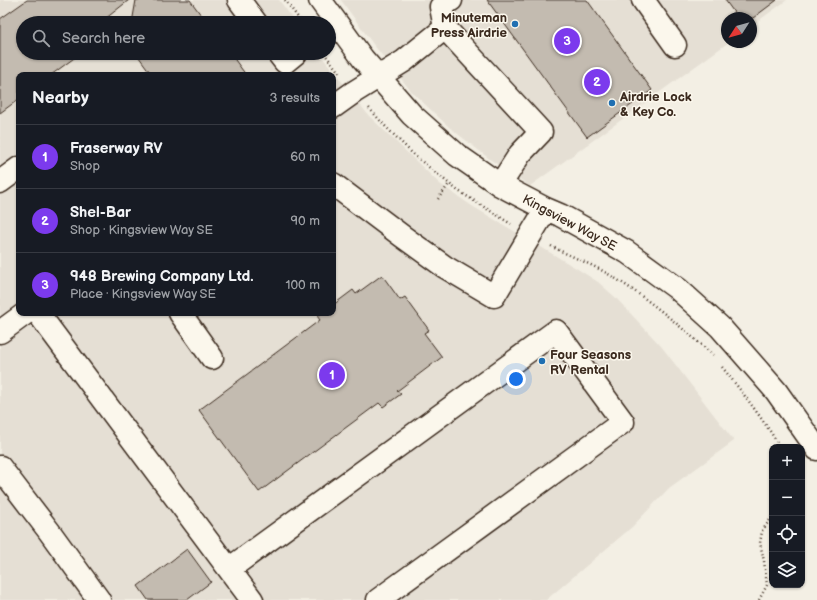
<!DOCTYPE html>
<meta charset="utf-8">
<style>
:root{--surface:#171b24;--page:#20242c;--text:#f1f3f6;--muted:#9ea1a6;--line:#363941;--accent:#7c3aed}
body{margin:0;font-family:"Balsamiq Sans",sans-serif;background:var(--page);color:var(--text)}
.controls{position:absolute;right:12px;bottom:12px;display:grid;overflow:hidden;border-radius:8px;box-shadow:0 1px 3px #0004}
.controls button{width:36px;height:36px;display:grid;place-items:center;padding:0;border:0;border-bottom:1px solid var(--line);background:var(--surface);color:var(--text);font:20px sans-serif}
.compass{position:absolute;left:721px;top:12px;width:36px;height:36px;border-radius:50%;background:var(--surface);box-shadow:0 1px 3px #0004;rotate:234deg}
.you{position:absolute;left:516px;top:379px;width:14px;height:14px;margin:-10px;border:3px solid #fff;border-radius:50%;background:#1a73e8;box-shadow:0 0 0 6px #1a73e833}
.badge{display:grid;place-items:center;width:26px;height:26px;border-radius:50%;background:var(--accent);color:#fff;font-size:13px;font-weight:700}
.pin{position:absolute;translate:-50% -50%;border:2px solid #fff;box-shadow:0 1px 4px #0006}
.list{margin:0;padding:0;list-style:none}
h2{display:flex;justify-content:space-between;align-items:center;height:52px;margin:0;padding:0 16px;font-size:17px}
h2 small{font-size:13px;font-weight:400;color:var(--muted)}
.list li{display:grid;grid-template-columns:26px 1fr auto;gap:12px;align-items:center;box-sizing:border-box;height:64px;padding:0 16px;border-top:1px solid var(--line)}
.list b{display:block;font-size:15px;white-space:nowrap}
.list p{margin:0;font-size:13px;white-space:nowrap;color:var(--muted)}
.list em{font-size:13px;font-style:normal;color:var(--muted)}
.icon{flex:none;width:22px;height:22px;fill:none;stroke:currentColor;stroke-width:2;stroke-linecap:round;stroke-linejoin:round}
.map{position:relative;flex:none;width:817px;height:600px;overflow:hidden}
.search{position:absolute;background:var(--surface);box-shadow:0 1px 3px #0004;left:16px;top:16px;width:320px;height:44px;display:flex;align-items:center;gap:10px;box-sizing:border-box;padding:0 14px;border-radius:22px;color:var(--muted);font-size:15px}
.panel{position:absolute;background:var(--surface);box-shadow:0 1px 3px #0004;left:16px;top:72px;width:320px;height:244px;border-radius:8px}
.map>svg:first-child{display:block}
.built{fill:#e5dfd4;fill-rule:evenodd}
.building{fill:#c3bbb0;stroke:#3b2a1e}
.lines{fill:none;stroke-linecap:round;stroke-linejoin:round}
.minor-casing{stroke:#3b2a1e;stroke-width:25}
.path{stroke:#3b2a1e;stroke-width:2.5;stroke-dasharray:1 3;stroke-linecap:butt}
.minor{stroke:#fbf7ec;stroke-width:22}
.poi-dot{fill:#1f6fb2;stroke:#fbf7ec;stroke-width:1.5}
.labels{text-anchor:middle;stroke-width:3;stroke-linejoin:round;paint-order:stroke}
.poi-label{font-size:13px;font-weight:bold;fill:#3b2a1e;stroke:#fbf7ec;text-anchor:start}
.street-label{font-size:13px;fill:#3b2a1e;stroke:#fbf7ec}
</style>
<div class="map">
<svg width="817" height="600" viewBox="0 0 817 600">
<rect width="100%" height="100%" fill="#f3efe4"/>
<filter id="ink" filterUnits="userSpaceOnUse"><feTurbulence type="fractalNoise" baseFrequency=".025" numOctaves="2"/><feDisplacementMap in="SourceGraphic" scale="8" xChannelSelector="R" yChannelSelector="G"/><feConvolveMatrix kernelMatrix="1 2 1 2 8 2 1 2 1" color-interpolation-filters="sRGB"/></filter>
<g filter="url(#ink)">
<path class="built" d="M0 0H279L296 23H23V53H319L369 116 440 184 472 206 576 268 598 282 615 297 661 346 734 441 669 488 632 527 546 600H0ZM19 75H333V313H19Z
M341 0H787L751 26V18H727V42H729L530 186 491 160 449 127 411 91 373 44Z"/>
<path class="building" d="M27 0H129L100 23H23V53H81L51 75H19V99L0 113V19Z
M136 0H190L207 23H132Z
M487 0H587L652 90 587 137Z
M725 0H777L753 18H738Z
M136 53H230L246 75H152Z
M382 275 400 300 405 297 429 330 424 333 442 357 397 391 401 394 383 407 379 403 259 492 199 410 320 320 317 316 322 313H333V305L353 290 356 294Z
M187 549 211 582 187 600H148L138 586Z"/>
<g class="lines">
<g class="minor-casing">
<path id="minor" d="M239 0 256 23
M320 0 363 59 412 115 457 155 500 185 546 209 560 215 627 252 678 289 720 327 776 391 817 449
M643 0 675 45
M445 28 441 7 451 0
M278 53 285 62 296 53
M333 107 354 92 404 61 445 28 541 132 520 154 500 185
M0 182 19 168
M333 184 402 236 445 267 494 296 546 209
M38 313 252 600
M180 313 212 358
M0 332 26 313
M0 467 49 531 99 600
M229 569 556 331 623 422 378 600"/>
</g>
<path class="path" d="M285 0 302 23
M324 53 341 75
M369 108 385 126 415 156 457 190 511 224
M438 199 449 184
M551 246C568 255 586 262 603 271 643 294 679 325 713 355
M722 367C743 393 763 419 780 447
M759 600 767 585 764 561 760 543 762 531 772 517"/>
<use href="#minor" class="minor"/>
</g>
</g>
<g class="poi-dot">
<circle cx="515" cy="24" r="4"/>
<circle cx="612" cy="103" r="4"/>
<circle cx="542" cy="361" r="4"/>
</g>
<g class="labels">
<g class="poi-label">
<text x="507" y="22" text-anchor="end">Minuteman<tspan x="507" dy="15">Press Airdrie</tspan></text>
<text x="620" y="101">Airdrie Lock<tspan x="620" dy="15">&amp; Key Co.</tspan></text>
<text x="550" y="359">Four Seasons<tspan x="550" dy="15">RV Rental</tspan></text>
</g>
<g class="street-label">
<text transform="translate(570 222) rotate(28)" y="5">Kingsview Way SE</text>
</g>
</g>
</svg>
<div class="controls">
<button>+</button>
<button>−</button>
<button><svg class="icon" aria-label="locate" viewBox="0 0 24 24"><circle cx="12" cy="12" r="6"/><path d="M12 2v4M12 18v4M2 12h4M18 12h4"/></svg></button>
<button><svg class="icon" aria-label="layers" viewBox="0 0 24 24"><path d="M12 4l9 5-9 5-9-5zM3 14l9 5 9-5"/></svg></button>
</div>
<svg class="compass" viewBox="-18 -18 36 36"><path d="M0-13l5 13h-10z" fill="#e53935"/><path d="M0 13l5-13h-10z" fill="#9ea1a6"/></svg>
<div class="you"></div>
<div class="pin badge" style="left:332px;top:375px">1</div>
<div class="pin badge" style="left:597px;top:82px">2</div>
<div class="pin badge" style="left:567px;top:41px">3</div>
<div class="search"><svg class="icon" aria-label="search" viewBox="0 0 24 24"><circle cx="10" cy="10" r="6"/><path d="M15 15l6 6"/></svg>Search here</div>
<section class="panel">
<h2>Nearby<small>3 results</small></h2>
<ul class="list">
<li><span class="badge">1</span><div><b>Fraserway RV</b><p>Shop</p></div><em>60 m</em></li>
<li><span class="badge">2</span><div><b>Shel-Bar</b><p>Shop · Kingsview Way SE</p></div><em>90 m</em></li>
<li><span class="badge">3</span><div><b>948 Brewing Company Ltd.</b><p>Place · Kingsview Way SE</p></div><em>100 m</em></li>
</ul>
</section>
</div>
